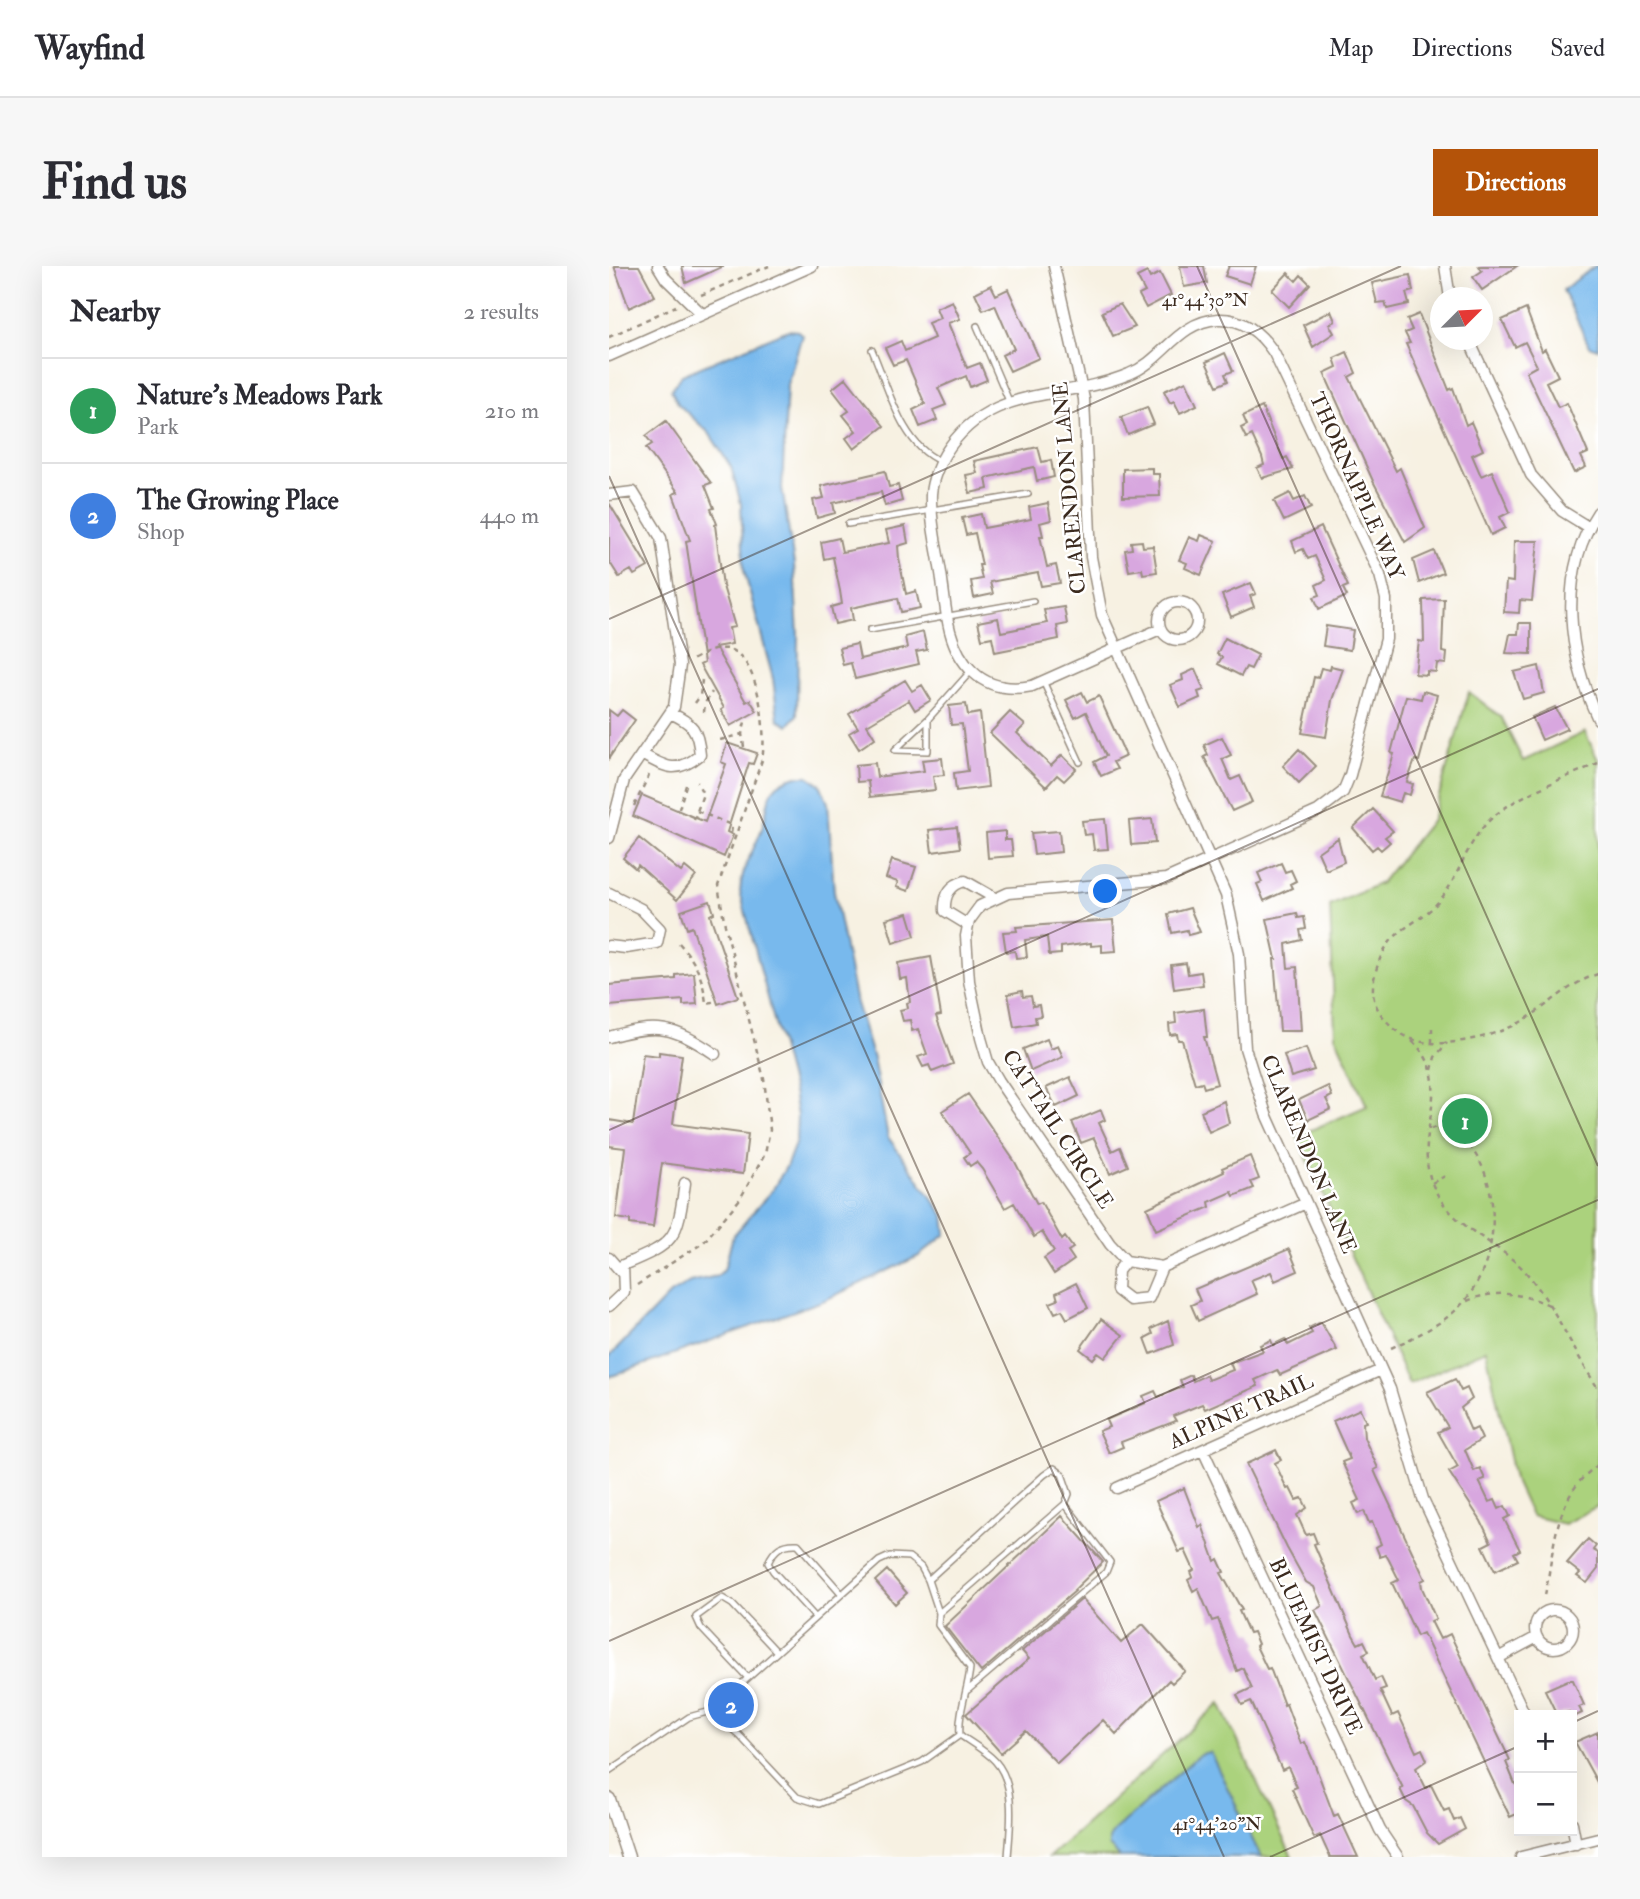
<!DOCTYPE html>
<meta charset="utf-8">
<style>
:root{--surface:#fff;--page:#f7f7f7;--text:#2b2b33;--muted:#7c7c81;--line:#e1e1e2;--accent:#b45309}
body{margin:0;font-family:"IM FELL Double Pica",serif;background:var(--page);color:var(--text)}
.controls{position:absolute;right:21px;bottom:21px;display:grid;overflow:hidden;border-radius:0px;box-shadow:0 7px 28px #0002}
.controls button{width:63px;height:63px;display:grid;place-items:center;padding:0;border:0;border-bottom:2px solid var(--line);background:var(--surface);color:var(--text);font:35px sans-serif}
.compass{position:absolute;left:821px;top:21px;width:63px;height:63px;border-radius:50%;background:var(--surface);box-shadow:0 7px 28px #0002;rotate:66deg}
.you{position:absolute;left:497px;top:626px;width:24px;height:24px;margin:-18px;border:5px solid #fff;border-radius:50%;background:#1a73e8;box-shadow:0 0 0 10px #1a73e833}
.badge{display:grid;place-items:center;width:46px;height:46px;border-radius:50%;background:var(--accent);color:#fff;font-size:23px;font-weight:700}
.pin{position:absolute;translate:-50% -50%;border:4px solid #fff;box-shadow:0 2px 7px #0006}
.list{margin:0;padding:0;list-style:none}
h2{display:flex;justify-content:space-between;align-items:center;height:91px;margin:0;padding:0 28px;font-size:30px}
h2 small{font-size:23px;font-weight:400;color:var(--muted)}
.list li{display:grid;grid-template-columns:46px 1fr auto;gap:21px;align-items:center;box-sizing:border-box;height:105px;padding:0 28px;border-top:2px solid var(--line)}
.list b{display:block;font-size:26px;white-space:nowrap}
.list p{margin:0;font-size:23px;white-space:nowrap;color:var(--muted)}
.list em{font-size:23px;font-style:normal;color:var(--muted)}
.map{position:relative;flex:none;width:989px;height:1591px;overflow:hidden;border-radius:0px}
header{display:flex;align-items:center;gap:42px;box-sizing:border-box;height:98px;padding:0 35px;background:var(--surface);border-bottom:2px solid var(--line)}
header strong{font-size:33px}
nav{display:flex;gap:38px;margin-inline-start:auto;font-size:24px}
.intro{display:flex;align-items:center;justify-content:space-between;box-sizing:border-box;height:168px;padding:0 42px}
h1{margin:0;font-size:49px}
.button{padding:18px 32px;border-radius:0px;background:var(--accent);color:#fff;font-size:24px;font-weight:700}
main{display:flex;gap:42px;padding:0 42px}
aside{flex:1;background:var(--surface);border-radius:0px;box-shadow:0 7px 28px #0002}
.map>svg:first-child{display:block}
.green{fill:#abd27d;stroke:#737e4e;stroke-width:2}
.water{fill:#78b9ed;stroke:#5a7286;stroke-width:2}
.building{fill:#d8a7df}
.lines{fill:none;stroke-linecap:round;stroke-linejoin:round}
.service-casing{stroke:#998e80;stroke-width:8}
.minor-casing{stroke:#998e80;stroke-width:13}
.tertiary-casing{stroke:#998e80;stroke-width:15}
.path{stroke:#998e80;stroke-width:2.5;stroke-dasharray:5 5;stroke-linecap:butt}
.service{stroke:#fff;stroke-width:5}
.minor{stroke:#fff;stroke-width:10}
.tertiary{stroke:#fff;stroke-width:12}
.ticks{fill:none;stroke:#3b2a1e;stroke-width:2;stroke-opacity:0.45}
.labels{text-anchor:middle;stroke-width:5;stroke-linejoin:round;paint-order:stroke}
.street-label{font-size:21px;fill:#3b2a1e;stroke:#fff}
.ticks-label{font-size:18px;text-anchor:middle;fill:#3b2a1e;stroke:#fff;stroke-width:5;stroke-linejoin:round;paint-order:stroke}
</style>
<header>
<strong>Wayfind</strong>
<nav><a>Map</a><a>Directions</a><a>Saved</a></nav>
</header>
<div class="intro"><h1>Find us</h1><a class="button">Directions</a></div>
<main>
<aside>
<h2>Nearby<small>2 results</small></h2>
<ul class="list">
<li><span class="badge" style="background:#2e9e5b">1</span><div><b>Nature's Meadows Park</b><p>Park</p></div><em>210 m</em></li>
<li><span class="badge" style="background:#3f7fe0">2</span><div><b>The Growing Place</b><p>Shop</p></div><em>440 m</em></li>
</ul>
</aside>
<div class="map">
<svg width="989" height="1591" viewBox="0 0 989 1591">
<rect width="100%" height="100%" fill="#fff"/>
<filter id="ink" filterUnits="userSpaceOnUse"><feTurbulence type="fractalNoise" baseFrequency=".0143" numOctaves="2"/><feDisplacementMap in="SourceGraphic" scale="14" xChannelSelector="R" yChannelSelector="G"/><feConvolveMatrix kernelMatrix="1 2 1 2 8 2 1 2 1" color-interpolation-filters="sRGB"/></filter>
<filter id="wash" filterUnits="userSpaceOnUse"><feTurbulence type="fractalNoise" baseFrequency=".00686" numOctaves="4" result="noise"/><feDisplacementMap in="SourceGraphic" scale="28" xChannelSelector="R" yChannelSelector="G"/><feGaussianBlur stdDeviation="1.57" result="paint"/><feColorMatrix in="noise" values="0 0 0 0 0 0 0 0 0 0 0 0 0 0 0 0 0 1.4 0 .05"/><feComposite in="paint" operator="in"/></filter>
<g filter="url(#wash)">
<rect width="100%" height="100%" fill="#f7f1e2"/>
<path class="green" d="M860 426 893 452 914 495 976 466 989 494V1240L955 1258 922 1250 905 1213 877 1084 800 1118 688 870 758 840 726 769 721 640 772 617 823 554Z
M611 1437 683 1591H440Z"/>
<path class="water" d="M986 0H989V83L980 80 954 24Z
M179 64 189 65 193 69 178 119 173 222 185 298 189 369 188 449 179 460 169 453 164 413 135 304 132 238 122 201 100 167 69 138 62 124 73 109Z
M188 510H199L211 518 219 537 225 626 247 737 264 793 279 871 335 949 337 968 310 990 216 1034 0 1111V1091L61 1028 81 1016 108 1010 115 1004 124 970 164 923 177 901 187 875 188 850 184 826 131 626C132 602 144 587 152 565 162 539 153 519 188 510Z
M601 1486 652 1591H511L500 1580V1573L505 1565 591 1488Z"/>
<g id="blocks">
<path class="building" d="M5 0H30L46 30 20 42Z
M73 0H115L77 17Z
M571 0H595L598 17 575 21Z
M620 0H647L641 18 616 10Z
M870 0H908L873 24 864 11 873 5Z
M538 6 541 12 551 7 562 29 537 42 530 29 536 26 528 11Z
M679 7 687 15 692 9 701 18 680 41 663 24Z
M801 9 804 25 797 27 800 38 778 43 776 36 768 37 763 17Z
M382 19 387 29 399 23 430 92 401 105 393 89 405 83 386 39 374 44 366 27Z
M343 35 351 53 339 57 358 102 371 97 378 114 361 121 357 110 329 122 337 139 324 144 328 154 311 161 304 144 316 138 297 94 284 99 276 82 292 75 296 85 325 72 319 57 331 52 327 42Z
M511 38 526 61 504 70 493 46Z
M917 43 933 85 936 83 949 110 937 116 949 141 958 137 979 187 972 190 977 201 965 207 917 106 928 100 916 76 906 81 893 54Z
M722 45 726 55 720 58 725 67 704 81 694 59Z
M810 48 840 124 844 122 857 159 862 156 874 184 863 189 872 210 883 205 901 246 891 251 896 262 882 269 797 78 801 77 796 67 803 64 798 53Z
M738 86 747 107 740 111 787 205 791 202 816 262 796 276 764 215 715 107 728 101 725 92Z
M616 87 624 105 616 108 619 115 608 120 597 96Z
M237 112 275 160 245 183 237 172 247 165 234 149 240 145 223 123Z
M577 115 588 139 571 147 565 135 561 137 555 125Z
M538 141 545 158 519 169 512 151Z
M653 141 674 193 678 191 684 203 653 212 648 202 655 199 653 191 643 169 637 172 632 162 638 159 634 150Z
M57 155 102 217 96 219 105 242 102 243 108 258 106 259 114 320 126 361 120 362 123 378 106 381 137 436 141 434 148 445 121 460 112 444 115 442 91 399 95 397 77 275 81 274 64 228 69 226 37 182 43 178 37 170Z
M429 181 433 196 442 194 445 211 428 215 425 201 377 212 379 223 361 227 357 209 368 207 365 195Z
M543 202V208H550L551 230 514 231V203Z
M276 205 280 221 289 219 293 235 276 240 272 226 224 237 226 247 208 252 204 234 215 232 212 220Z
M681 227 685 235 696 230 702 242 675 255 665 235Z
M0 237 39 301 25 309 22 304 10 311 0 295Z
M439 237 442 254 431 257 434 270H431L438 301 447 299 451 317 432 320 429 307 381 316 384 328 365 332 362 315 373 313 370 299H373L366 267 357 269 353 252 372 248 375 262 422 253 420 241Z
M296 260 299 277 289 280 290 293 297 328 307 325 311 342 292 346 289 332 242 342 244 354 226 358 222 341 233 338 231 325 224 291 215 293 212 276 230 272 233 286 280 277 277 264Z
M712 261 739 320 734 322 738 330 710 343 705 331 711 329 707 319 717 314 706 290 699 293 694 283 687 286 683 275Z
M592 269 607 275 592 309 576 302 578 297 570 294 580 271 590 275Z
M533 275 534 281 544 280 548 306 534 308 533 303 520 305 516 284 523 283 522 276Z
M905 275H929L923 335 911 334 910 347 895 346 897 315 904 316Z
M825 285 834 307 810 317 804 294Z
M642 317 647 328 641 330 645 341 622 351 613 329Z
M835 333 833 386 838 387 837 398 828 397 827 406 818 405V409L806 408 810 375 815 376 814 334Z
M455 341 458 358 448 360 450 373 386 386 383 371 373 373 369 356 389 352 392 366 438 357 435 344Z
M910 357H922V388L897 387 901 368H909Z
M717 360 744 364 741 384 714 380Z
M314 366 318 384 307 386 310 398 246 413 242 397 234 399 230 382 248 378 251 393 298 382 296 371Z
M616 372 649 389 642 403 637 401 632 410 609 398 613 391 608 388Z
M722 400 734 403 723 434 717 471 693 467 705 411 709 412 712 402 721 404Z
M930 400 935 427 914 433 905 406Z
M586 403 595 424 589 426 591 432 571 441 561 419 574 414 573 409Z
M296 414 303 425 313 419 322 434 306 444 300 434 258 459 266 472 250 483 240 467 249 462 240 448Z
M814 425 828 429 810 495 806 494 798 516 804 518 801 529 794 527 791 536 771 530 785 488 782 487 797 430 812 433Z
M473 426 478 436 490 430 517 490 504 496 508 503 492 510 485 496 497 490 477 446 466 452 457 434Z
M357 438 359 449 371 447 379 521 347 525 345 507 359 505 353 458 342 459 340 440Z
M946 441 958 463 933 474 923 451Z
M0 444 8 450 13 444 26 454 0 492Z
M401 446 416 459 408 467 442 500 453 489 467 503 455 515 448 509 437 521 381 467Z
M613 471 622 489 613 493 622 514 631 510 643 536 623 545 595 491 599 489 595 479Z
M118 477 148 487 144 498 140 497 118 566 124 569 115 591 24 550 33 529 96 556 117 498 112 496Z
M690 483 707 500 690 517 674 500Z
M333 492 335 509 324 510 326 524 261 531 259 515 248 516 247 499 266 497 268 511 315 505 313 494Z
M764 543 784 565 776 571 781 576 772 584 768 580 763 584 744 562Z
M496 553 499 583 485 584 483 568 475 569 473 555Z
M543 553 546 577 522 579 520 555Z
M348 561 351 582 323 586 320 564Z
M396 565V574H402L404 590 379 592 377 567Z
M450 565 452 586 425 589 422 567Z
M30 572 72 606 76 601 87 610 68 634 29 599 27 603 14 592Z
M729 572 735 596 717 604 709 586Z
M283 594 307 601 299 625 287 621 289 616 277 612Z
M672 597 676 606 682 604 687 615 681 618 683 622 655 635 648 618 653 616 649 607Z
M101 635 105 647 101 649 129 731 109 738 83 661 78 663 72 645Z
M581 642 591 666 579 669 578 664 563 667 559 648Z
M299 647 306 670 284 677 277 653Z
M688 647 689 652 695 651 697 663 691 664 693 674 677 678 679 702 688 701 692 765H671L665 693H667L658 653Z
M504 654 507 685 493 686V679L482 680V677L452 681V688L440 689 438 671 416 674 418 691 407 692 406 685 397 686 394 666 408 665 407 661Z
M322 691 332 749 327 750 344 798 323 806 320 799 314 801 309 791 318 788 309 763 303 765 301 754 294 755 291 744 299 742 298 737 301 736 298 712 291 713 289 697Z
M577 697 579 708 592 706 594 719 565 723 562 699Z
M85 707 88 738 74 739V734L0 740V719L67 713V709Z
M413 725 414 731 422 730 424 740 430 739 432 750 426 751 427 757 405 761 399 728Z
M595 743 598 771H595L608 818 595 822 593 816 586 818 573 774H569L568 768 561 769 560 758 567 757 566 747Z
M438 773 442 783 449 780 454 791 422 805 414 783Z
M697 782 705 804 682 811 675 789Z
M50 786 73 789 64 858 139 868 134 908 53 897 44 961 21 958V954L7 952 16 882 0 880V854L24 858 34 788 50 790Z
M461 811 470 830 447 841 437 822Z
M719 820 723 830 717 833 722 843 699 854 690 834Z
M359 828 406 896 428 938 432 936 453 974 456 971 464 982 459 985 465 994 445 1008 435 992 445 985 433 966 425 971 405 937 396 942 373 903 367 896 361 900 355 891 361 887 333 845Z
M615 835 620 857 600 866 592 845Z
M492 844 496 854 490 857 503 885 511 881 519 900 501 908 485 872 472 877 463 856Z
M641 890 650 913 642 916 645 922 625 930 623 926 600 936 601 941 547 964 538 942 615 906 613 902Z
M680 983 689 1005 666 1015 662 1006 642 1014 648 1028 589 1055 582 1039 591 1035 586 1023Z
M467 1017 479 1042 458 1053 453 1044 446 1047 441 1037 449 1034 447 1027Z
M492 1053 514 1069 496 1092 489 1087 484 1093 471 1083Z
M559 1055 565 1079 542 1088 536 1072 544 1068 542 1063Z
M712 1056 728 1084 671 1109 668 1104 646 1114 649 1120 596 1143 593 1138 564 1150 567 1155 512 1176 514 1181 500 1187 490 1165 500 1161 497 1154 537 1137 534 1130 546 1125 549 1131 574 1121 571 1114 582 1109 584 1115 597 1109 599 1114 624 1104 621 1097 654 1085 651 1079 662 1074 664 1079 676 1073 679 1079 703 1067 700 1062Z
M846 1113 852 1125 858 1122 863 1133 852 1142 862 1165 868 1162 873 1173 856 1184 865 1205 871 1202 876 1213 870 1215 880 1236 886 1234 890 1243 896 1240 901 1250 895 1253 911 1284 905 1287 909 1294 886 1305 874 1280 882 1276 872 1255 840 1206 849 1201 829 1166 839 1161 818 1126Z
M751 1143 757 1156 754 1157 755 1172 769 1202 765 1204 768 1211 816 1313 812 1315 813 1322 827 1353 822 1355 831 1373 841 1368 901 1494 897 1496 906 1518 910 1516V1547L901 1551 814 1367 808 1370 783 1317 790 1314 780 1294 777 1289 771 1291 767 1281 772 1278 763 1256 760 1257 755 1245 749 1248 744 1237 751 1234 733 1196 741 1193 724 1155Z
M667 1184 672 1194 666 1197 678 1223 681 1222 687 1234 693 1232 698 1242 688 1249 697 1269 704 1267 708 1277 705 1278 744 1369 749 1378 755 1375 760 1385 754 1388 766 1414 772 1411 777 1422 771 1424 783 1450 789 1447 807 1486 813 1483 818 1494 807 1502 817 1522 822 1519 835 1545 840 1543 845 1555 851 1552 856 1563 829 1578 818 1567 804 1540 797 1535 791 1523 794 1522 706 1344 713 1340 705 1321 697 1316 678 1282 637 1198Z
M575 1222 590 1261 593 1259 606 1295 609 1293 615 1306 612 1307 633 1344 630 1345 640 1367 644 1366 649 1378 647 1380 658 1403 661 1402 675 1439 677 1438 692 1478 696 1476 704 1494 725 1550 729 1548 749 1591H721L711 1569 705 1572 683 1523 688 1521 679 1501 673 1504 642 1435 633 1439 628 1429 643 1422 634 1402 628 1405 609 1353 603 1355 589 1322 584 1325 579 1314 584 1311 582 1306 585 1304 576 1284 570 1286 547 1235Z
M453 1250 494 1296 465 1324 466 1325 372 1406 336 1360Z
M979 1273 987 1280 984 1284 989 1287V1303L978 1317 968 1310 971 1307 958 1297Z
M278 1304 298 1327 286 1338 266 1315Z
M473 1333 512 1377 534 1358 576 1405 563 1417 560 1414 507 1468 494 1454 448 1497 417 1465 392 1487 357 1448 420 1393 413 1385Z
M959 1414H964L975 1439 970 1441 973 1447 963 1452 960 1446 948 1449 936 1424Z
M989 1466V1518L966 1476Z"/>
</g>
</g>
<g filter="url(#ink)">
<use href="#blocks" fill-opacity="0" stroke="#998e80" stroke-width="2"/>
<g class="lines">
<g class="service-casing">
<path id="service" d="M368 60 400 135
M263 84C279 120 292 179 331 195
M239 258 419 228
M261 364 424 335
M434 415 471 496
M319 453 286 484 319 485V453L362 405
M319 1314 330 1347
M206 1351 164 1305 159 1297C165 1283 173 1277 189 1278L232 1327
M139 1412 92 1362 87 1351 113 1332 123 1338 168 1386
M359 1424 497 1306 501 1296 456 1238
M351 1469C362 1477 377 1485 386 1495 408 1519 401 1562 399 1591
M0 1505 80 1451 102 1445 270 1295 281 1290 300 1291 312 1301 319 1314 435 1209 445 1202 453 1208 460 1228 456 1238 330 1347 329 1359 361 1402C359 1424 349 1446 351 1469L313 1496 210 1538 188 1531 130 1469 102 1445"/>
</g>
<g class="minor-casing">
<path id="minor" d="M49 0 57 13 92 47
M445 0 475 133 482 291 493 349 617 629 630 688 636 782 657 848 781 1123 814 1233 916 1449
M836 0 841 32
M860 74 922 209 953 245 979 261
M0 90 203 0
M0 229 24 226 52 272 71 399 65 441 15 514 0 572
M989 246C948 308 959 390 989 453
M550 355a19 19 0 1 1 38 0a19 19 0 1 1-38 0Z
M551 363 423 420C402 424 381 422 364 406 353 396 345 380 341 365 336 346 335 326 332 307 328 281 321 254 322 228 323 215 329 199 336 188 380 116 453 136 520 108 554 95 568 56 609 53 634 52 652 67 665 87L771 309 777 333V373L741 509 734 526 709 545 557 613 399 627 371 640 360 655 357 670 360 715 372 772 379 796 390 815 501 978 517 995 553 1001 697 937
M34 489C58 502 68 508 91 489 89 464 84 457 61 447
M0 627 32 643 51 663 48 677 17 682 0 680
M359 659 336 645C335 629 341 619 356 615L384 631
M0 771C48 757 64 760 106 788
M0 992 14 1008
M517 995 509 1005 508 1024 521 1034 540 1032 553 1001
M0 1040 15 1026 14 999C67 977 68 974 76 917
M594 1184 771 1564 789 1591
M508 1222 772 1104
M926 1363a19 19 0 1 1 38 0a19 19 0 1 1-38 0Z
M889 1392 928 1371
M963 1557 967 1578
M912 1591 989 1572"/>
</g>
<g class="tertiary-casing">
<path id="tertiary" d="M0 1533 19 1591"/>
</g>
<path class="path" d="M92 29 160 0
M0 71 67 40
M86 437 91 430 93 414
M95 446 96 437 103 426
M111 474 133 468
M135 481 133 468 136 456
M989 497C955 513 914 526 885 550 860 572 854 600 837 626 811 665 777 655 765 713 762 728 765 740 775 752 791 772 811 779 836 777 863 775 894 767 917 753 941 738 961 717 989 708
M25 540 40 509
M70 543 77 519
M88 545 120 558 123 560 122 568
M85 554 94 528 88 516
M70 677C87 696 94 712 97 737L104 736
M803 775C849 816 803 866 823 917 840 961 885 973 915 1004 946 1039 963 1084 989 1122
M823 777V757
M823 804 826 791 838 777
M823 917 836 910
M28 1019 94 977 131 933 156 888 161 864 155 813 116 659 109 620 153 494C158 468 151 395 122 384 108 379 93 389 81 395
M858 1035C886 1023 912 1027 940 1039
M782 1082C805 1071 828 1061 847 1044 885 1009 894 944 872 898 864 882 851 869 838 856L817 865
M936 1329C946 1280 945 1229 989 1199"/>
<use href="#service" class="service"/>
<use href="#minor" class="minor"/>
<use href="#tertiary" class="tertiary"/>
</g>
</g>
<path class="ticks" d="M588 0 989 900M0 210 615 1591M0 353 792 0M0 864 989 423M0 1375 989 934M963 1457 989 1445M661 1591 910 1480"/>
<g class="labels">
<g class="street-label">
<text transform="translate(748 220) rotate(66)" y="7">THORNAPPLE WAY</text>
<text transform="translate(460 222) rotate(-95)" y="7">CLARENDON LANE</text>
<text transform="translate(449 863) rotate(57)" y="7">CATTAIL CIRCLE</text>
<text transform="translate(700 888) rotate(67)" y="7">CLARENDON LANE</text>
<text transform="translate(632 1145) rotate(-24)" y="7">ALPINE TRAIL</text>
<text transform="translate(707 1380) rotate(65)" y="7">BLUEMIST DRIVE</text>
</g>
</g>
<g class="ticks-label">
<text x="596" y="40">41°44'30"N</text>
<text x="608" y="1564">41°44'20"N</text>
</g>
</svg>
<div class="controls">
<button>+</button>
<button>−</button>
</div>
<svg class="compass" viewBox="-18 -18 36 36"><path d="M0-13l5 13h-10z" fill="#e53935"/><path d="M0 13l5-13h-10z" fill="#7c7c81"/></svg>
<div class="you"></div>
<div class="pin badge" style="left:856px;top:855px;background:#2e9e5b">1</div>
<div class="pin badge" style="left:122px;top:1439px;background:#3f7fe0">2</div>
</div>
</main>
